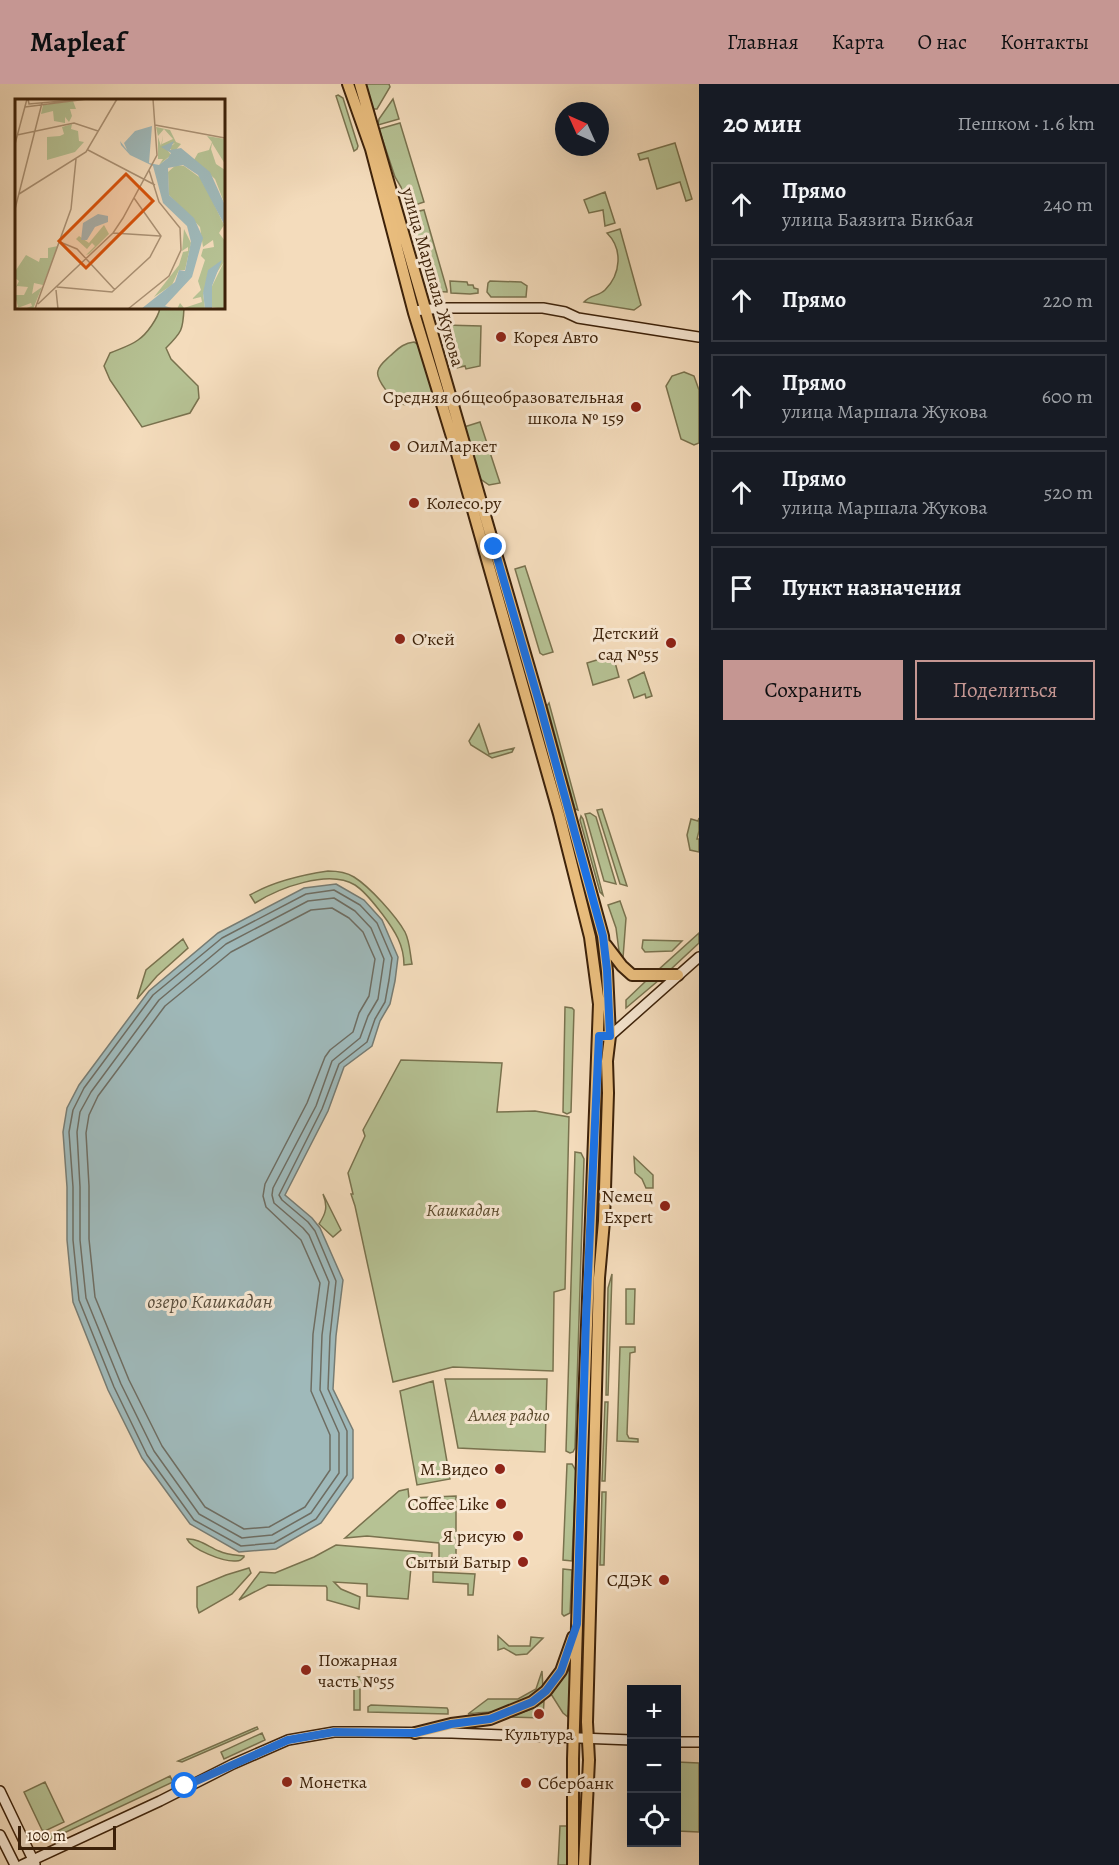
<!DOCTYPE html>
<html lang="ru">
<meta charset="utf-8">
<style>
:root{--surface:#171b24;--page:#20242c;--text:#f1f3f6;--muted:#9ea1a6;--line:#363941;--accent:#c59692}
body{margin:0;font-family:Alegreya,serif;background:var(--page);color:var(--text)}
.controls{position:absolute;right:18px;bottom:18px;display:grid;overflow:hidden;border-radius:0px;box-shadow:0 6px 24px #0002}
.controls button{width:54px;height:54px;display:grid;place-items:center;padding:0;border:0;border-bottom:2px solid var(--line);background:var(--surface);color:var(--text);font:30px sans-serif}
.compass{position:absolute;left:555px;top:18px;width:54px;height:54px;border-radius:50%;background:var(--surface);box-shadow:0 6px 24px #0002;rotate:315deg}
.scale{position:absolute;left:18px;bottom:15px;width:98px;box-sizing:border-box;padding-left:6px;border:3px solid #3c2109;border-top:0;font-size:16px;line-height:21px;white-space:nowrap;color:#3c2109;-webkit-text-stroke:4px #f8e8d3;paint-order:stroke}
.stop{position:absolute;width:18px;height:18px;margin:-14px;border:4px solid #1a73e8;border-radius:50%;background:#fff}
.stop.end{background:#1a73e8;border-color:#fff;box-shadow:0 2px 6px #0008}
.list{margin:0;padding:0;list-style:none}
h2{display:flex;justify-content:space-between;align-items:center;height:78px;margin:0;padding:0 24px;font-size:26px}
h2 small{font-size:20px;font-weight:400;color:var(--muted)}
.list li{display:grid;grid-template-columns:39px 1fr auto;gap:18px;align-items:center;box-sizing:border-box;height:84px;margin:0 12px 12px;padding:0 12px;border:2px solid var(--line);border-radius:0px}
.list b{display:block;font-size:22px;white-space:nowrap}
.list p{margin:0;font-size:20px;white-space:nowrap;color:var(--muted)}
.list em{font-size:20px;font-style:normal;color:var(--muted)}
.actions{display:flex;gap:12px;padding:18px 24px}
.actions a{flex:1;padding:14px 0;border:2px solid var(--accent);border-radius:0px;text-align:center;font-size:21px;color:var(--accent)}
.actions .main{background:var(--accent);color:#111}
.icon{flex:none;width:33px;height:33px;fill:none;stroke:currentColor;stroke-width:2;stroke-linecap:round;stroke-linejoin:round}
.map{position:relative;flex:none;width:699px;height:1781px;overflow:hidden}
header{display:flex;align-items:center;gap:36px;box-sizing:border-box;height:84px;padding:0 30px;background:var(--accent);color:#111}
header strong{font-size:28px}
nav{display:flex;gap:33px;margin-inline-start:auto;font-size:21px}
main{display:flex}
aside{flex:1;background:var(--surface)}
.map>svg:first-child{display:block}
.green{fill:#b6c294;stroke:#79724e;stroke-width:1.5}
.water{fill:#9fb9ba;stroke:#777c73;stroke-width:1.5}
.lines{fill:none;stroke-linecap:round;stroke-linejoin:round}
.shore{stroke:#6e6d62;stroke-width:1.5}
.secondary-casing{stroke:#3c2109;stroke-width:12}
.primary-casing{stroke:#3c2109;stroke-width:14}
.secondary{stroke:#f8e8d3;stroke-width:9}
.primary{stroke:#eabe7e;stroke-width:10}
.route{stroke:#1a73e8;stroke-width:8}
.poi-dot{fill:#8f2418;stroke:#f8e8d3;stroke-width:2}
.labels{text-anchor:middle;stroke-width:6;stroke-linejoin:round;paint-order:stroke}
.street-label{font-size:18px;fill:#3c2109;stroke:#f8e8d3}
.poi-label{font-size:18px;fill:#3c2109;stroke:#f8e8d3;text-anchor:end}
.park-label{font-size:18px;font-style:italic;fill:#5a492c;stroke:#f8e8d3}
.water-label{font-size:20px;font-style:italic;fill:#5a4f3e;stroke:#f8e8d3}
.inset-road{fill:none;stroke:#aa9174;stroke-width:1.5}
.view{fill:#d7530c;fill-opacity:0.15;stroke:#d7530c;stroke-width:3}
.inset-edge{fill:none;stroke:#3c2109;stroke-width:3}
</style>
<header>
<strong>Mapleaf</strong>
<nav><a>Главная</a><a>Карта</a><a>О нас</a><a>Контакты</a></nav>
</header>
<main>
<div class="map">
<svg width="699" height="1781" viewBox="0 0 699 1781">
<rect width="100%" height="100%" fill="#f4dcbc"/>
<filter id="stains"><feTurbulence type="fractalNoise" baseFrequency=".00333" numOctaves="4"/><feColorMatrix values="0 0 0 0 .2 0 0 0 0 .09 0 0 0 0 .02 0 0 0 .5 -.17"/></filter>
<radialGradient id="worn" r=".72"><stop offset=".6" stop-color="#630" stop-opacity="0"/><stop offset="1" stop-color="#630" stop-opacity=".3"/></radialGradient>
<path class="green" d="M366 0H389L390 3 377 25H373Z
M338 11 343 14 358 62 357 65 354 67 336 12Z
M393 15 399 35 378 41 379 35Z
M400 39 424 118 409 123 406 121 401 103 395 93 379 45Z
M675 59 692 115 686 117 680 98 657 105 648 74 640 76 638 70Z
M605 108 615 139 605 142 603 126 589 129 584 116Z
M424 126 447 206V208L430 207 414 157V148L410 131 411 129Z
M620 145 641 221 634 226 584 218C590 211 599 212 605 206 621 190 623 165 607 149Z
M450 197 467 198 468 201H473L474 204 478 205V209L470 210 451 209Z
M490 197 521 198 527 202 526 213H491L487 208 488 199Z
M160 224H184C183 246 182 248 166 264L171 275 198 302 199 314 190 329 142 343 110 296 104 282 110 269C119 265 130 262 138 256 147 250 158 234 160 224Z
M444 241 481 242 480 282 466 285 465 282 456 284Z
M414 258 421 262 434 307C430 316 412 323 401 320 393 318 375 294 378 287 379 281 386 276 390 272 398 265 403 259 414 258Z
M684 288 694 292 699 306V359L694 361 681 355 666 302 672 292Z
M480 338 500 399 489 401 479 394 464 343Z
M525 482 553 568 543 571 540 569 515 485Z
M613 571 619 593 593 601 587 579Z
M644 588 652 612 646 614 645 610 634 614 628 596Z
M549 619 578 726 575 725 547 622Z
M479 640 489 670 514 664 512 668 492 674 471 661 469 657Z
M602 725 627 802 620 800 597 726Z
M590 729 596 733 616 800 604 797 586 733 585 730Z
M581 732 583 735 603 811 600 808 580 736Z
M699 734V747L697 755H699V768L690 766 687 751 691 735 698 737Z
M328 787C337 787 346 788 354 793 370 803 396 832 405 848 410 858 410 870 412 880L404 881C404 861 395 847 383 831 375 821 366 808 355 801 328 785 279 804 255 819L250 811C274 797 301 791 328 787Z
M620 817 626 834 623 874 619 867 616 844 608 821Z
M699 849V859L671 885 657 887Z
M183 855 188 864 157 892 137 915 146 886Z
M643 856 682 857 672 867 645 868 642 864Z
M647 896H659L626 924V916Z
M565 923 572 924 574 926 571 1028 567 1030 563 1028Z
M401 976 502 979 497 1028 535 1027 569 1033 565 1205 554 1208 553 1287 453 1283 393 1298 355 1122 351 1110H353L348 1089 365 1052 363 1046Z
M575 1068 581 1069 584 1075 575 1364 573 1368 570 1369 566 1367Z
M634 1073 653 1091V1104H646L642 1095 635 1089Z
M323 1110 341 1146 333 1153 319 1140C326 1129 328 1123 323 1110Z
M612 1190 608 1311H606L608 1204Z
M626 1205H635L634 1240H626Z
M620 1263H635V1268L630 1269 627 1350 629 1354 638 1355V1358L617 1357Z
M445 1295H547L545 1368 458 1364Z
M433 1297 450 1395 417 1401 400 1307Z
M605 1318H608L605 1397H602Z
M567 1380H572L576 1387 572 1477 563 1476Z
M408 1405 409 1414 456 1412V1480L439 1481V1459L367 1452 345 1454 399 1407Z
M602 1408H606L604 1481H600Z
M187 1455C198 1454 209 1463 219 1467 227 1471 235 1471 244 1472V1473C241 1476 240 1477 236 1477 223 1478 191 1465 187 1455Z
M336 1461 432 1469 431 1484 411 1483 408 1515 367 1512V1500L334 1498 341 1505 360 1513 359 1525 327 1516V1504L326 1502 268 1501 239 1516 260 1488 275 1489 314 1473Z
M249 1484 251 1489 232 1510 199 1529 197 1523V1503L226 1491Z
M563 1485 572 1486 570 1529 564 1532 562 1530Z
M433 1488 475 1490 473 1511H468V1500L433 1498Z
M498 1552 509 1562H530L531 1553 543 1554 527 1570 516 1571 504 1564 498 1566Z
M571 1583 568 1633 563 1629 551 1610Z
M542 1587 543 1605C530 1615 514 1623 498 1627 488 1629 479 1628 468 1630L488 1615H518L536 1605Z
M354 1593H378L374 1599H360V1626H354Z
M544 1617 543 1634 509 1633 534 1624Z
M371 1621 447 1624 448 1626V1630L368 1628V1623Z
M257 1643 258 1645 182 1678 178 1677Z
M262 1649 265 1656 224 1675 221 1668Z
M677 1678 699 1679V1748L677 1747Z
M170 1692 173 1698 47 1757 45 1753Z
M45 1698 64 1738 45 1747 42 1746 24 1708Z
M560 1742H570L568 1781H558Z"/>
<path class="water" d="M336 800 364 816 382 836 398 873 395 897 390 920 380 937 372 962 344 983 328 1027 285 1111 312 1134 320 1144 343 1196 336 1252 333 1305 353 1346V1394L321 1439 276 1465 239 1468 190 1440 142 1374 108 1306 73 1218 67 1156V1103L63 1048 67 1024 79 1001 149 907 218 849 304 804Z"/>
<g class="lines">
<path class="shore" d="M334 806 360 821 377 839 392 874 389 896 385 918 375 935 367 958 339 980 322 1025 279 1111 282 1116 308 1138 315 1147 336 1197 330 1252 328 1305 347 1347V1391L316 1435 274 1459 241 1462 194 1436 147 1371 114 1303 79 1216 73 1156V1103L69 1048 73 1026 84 1004 153 911 222 854 306 810Z
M334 814 355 827 371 844 384 875 378 915 368 932 360 954 332 977 316 1022 273 1104 272 1111 274 1119 303 1144 309 1151 329 1198 322 1251 320 1306 339 1349V1389L311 1429 272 1451 242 1454 199 1430 154 1367 121 1300 86 1214 80 1156V1103L77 1048 80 1028 91 1008 159 916 226 860 308 817Z
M332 824 349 834 363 848 375 875 369 912 359 929 353 948 330 966 325 973 307 1019 265 1100 263 1112 266 1123 301 1156 320 1199 313 1250 311 1307 330 1351V1386L305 1423 269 1443 244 1445 205 1423 162 1362 129 1296 95 1213 89 1155V1102L86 1049 89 1031 98 1012 165 922 231 868 311 826Z"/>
<g class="secondary-casing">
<path id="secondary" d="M414 227 440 224H543L565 228 578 234 699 253
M599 952H610L699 873
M676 1658H699
M0 1707 35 1780
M0 1751 15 1781
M22 1781 160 1717 233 1680 288 1656 334 1648H363L452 1649 632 1656"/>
</g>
<g class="primary-casing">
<path id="primary" d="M348 0 371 65 414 229 456 366 559 730 590 853 599 920 582 1375 573 1675V1781
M360 0 539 618 603 852 607 887 610 952 607 977 608 1009 604 1137 599 1194 587 1638 589 1676 584 1781
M606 861 622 882 632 891H678
M415 1649 451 1640 490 1635 532 1618 546 1607 561 1587 573 1553"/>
</g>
<use href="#secondary" class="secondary"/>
<use href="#primary" class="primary"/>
</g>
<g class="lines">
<path class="route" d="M185 1702 288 1656 334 1648 415 1649 451 1640 490 1635 532 1618 546 1607 561 1587 577 1540 586 1234 599 952H610L607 886 603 852 539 618 494 463"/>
</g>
<g class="poi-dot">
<circle cx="501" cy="253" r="6"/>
<circle cx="636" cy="323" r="6"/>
<circle cx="395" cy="362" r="6"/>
<circle cx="414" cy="419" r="6"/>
<circle cx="400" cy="555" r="6"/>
<circle cx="671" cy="559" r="6"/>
<circle cx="665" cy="1122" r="6"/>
<circle cx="500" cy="1385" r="6"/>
<circle cx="501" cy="1420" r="6"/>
<circle cx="518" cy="1452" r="6"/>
<circle cx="523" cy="1478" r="6"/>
<circle cx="664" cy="1496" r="6"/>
<circle cx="306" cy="1586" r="6"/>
<circle cx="539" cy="1630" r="6"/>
<circle cx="287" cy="1698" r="6"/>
<circle cx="526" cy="1699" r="6"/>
</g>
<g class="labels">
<g class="street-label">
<text transform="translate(433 193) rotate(74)" y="6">улица Маршала Жукова</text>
</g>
<g class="poi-label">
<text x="513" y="259" text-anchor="start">Корея Авто</text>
<text x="624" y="319">Средняя общеобразовательная<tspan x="624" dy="21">школа № 159</tspan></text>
<text x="407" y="368" text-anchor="start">ОилМаркет</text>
<text x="426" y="425" text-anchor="start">Колесо.ру</text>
<text x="659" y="555">Детский<tspan x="659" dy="21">сад №55</tspan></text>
<text x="412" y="561" text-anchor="start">О’кей</text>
<text x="653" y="1118">Nемец<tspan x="653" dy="21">Expert</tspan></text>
<text x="488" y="1391">М.Видео</text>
<text x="489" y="1426">Coffee Like</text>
<text x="506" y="1458">Я рисую</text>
<text x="511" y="1484">Сытый Батыр</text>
<text x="652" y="1502">СДЭК</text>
<text x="318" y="1582" text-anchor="start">Пожарная<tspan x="318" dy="21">часть №55</tspan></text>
<text x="539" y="1656" text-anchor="middle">Культура</text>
<text x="299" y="1704" text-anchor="start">Монетка</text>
<text x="538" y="1705" text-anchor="start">Сбербанк</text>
</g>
<g class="park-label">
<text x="463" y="1132">Кашкадан</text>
<text x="509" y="1337">Аллея радио</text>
</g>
<g class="water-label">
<text x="210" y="1224">озеро Кашкадан</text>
</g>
</g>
<g transform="translate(15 15)">
<rect width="210" height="210" fill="#f4dcbc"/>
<path d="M58 2 61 10H55L57 17 54 23 50 18V24L39 22 38 12 26 15 28 6ZM57 25 56 30 63 32 64 42 69 43 60 53 32 61V38L45 37 49 35 47 28ZM141 28 155 31 161 43 166 45 159 53 154 49 160 44 150 48 156 56 144 66 148 60H143V38L146 47 148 36 147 45 158 40 149 30 143 37ZM192 37 210 40V65L197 44 196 50 201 65 210 71V106L200 80 179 61 183 54 194 51 197 43ZM161 66 169 67 187 80 209 126 204 134 210 142V210L196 208 197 187 209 163 188 194 190 210H162L165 204 169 209 187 203 186 198 177 200 186 191 183 182 190 161 186 157 188 150 199 148 198 141 188 148 185 128 154 96 153 73ZM89 126 94 135 74 155 71 156 80 147 77 144 72 150 61 140 64 137 74 144ZM169 130 176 144 170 171H164L157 186 139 198 164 166 168 153 173 152V148L167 152ZM43 147 28 186 19 184 17 195 27 188 18 210H9L17 207 16 204 0 210 3 208 0 196H9L13 188 2 187 0 190 4 182 0 179 1 171 11 156 24 163 25 159H33V149Z" fill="#b6c294"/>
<path d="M137 27 134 64 144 66 153 59 156 54 146 48 159 42 155 51 166 49 195 73 210 106V127L183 76 168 66 153 69 154 96 179 119 188 139 177 178 150 207 160 210H126L160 183 164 171 170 172 176 143 172 127 148 104 138 67 115 56 106 46 105 42 112 51 109 44 120 32ZM83 115 93 117V123L80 128 72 141H66L68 124ZM207 161 197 187V210H190L188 194 193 171Z" fill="#9fb9ba"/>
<path class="inset-road" d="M13 0 14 5 69 0M10 8 72 0M140 26 210 39M2 36 59 24 83 32M0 45 12 0M73 51 140 86M4 95 71 53 102 0M0 110 27 4M98 134 145 137M45 143 62 150 100 191M42 188 97 193 135 158 146 137 119 99M41 191 43 210M23 205 98 134 108 119 142 56 138 0M20 210 56 110 61 60M113 210 154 177 166 151 165 129 144 103 134 71"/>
<path class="view" d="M111 75 138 102 71 169 44 142Z"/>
<rect width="210" height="210" class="inset-edge"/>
</g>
<rect width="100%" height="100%" filter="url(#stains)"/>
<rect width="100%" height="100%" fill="url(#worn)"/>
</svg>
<div class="controls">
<button>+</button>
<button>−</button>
<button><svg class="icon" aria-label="locate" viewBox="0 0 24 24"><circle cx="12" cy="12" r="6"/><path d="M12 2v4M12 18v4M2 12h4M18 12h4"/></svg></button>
</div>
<svg class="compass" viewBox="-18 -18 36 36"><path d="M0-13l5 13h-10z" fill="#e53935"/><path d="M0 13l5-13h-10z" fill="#9ea1a6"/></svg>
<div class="scale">100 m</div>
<div class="stop" style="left:185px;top:1702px"></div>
<div class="stop end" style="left:494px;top:463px"></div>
</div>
<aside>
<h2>20 мин<small>Пешком · 1.6 km</small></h2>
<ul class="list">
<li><svg class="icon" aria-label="ahead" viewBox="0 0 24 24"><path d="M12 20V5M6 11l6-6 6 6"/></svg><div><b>Прямо</b><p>улица Баязита Бикбая</p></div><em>240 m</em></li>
<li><svg class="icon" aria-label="ahead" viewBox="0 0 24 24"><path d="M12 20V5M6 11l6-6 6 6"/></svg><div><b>Прямо</b></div><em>220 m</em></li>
<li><svg class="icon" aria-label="ahead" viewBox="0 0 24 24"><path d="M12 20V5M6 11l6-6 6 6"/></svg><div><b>Прямо</b><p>улица Маршала Жукова</p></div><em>600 m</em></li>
<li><svg class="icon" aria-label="ahead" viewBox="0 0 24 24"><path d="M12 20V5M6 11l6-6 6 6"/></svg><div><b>Прямо</b><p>улица Маршала Жукова</p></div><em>520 m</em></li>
<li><svg class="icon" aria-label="arrive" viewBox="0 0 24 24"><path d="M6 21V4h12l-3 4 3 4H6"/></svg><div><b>Пункт назначения</b></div></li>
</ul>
<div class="actions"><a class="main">Сохранить</a><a>Поделиться</a></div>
</aside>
</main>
